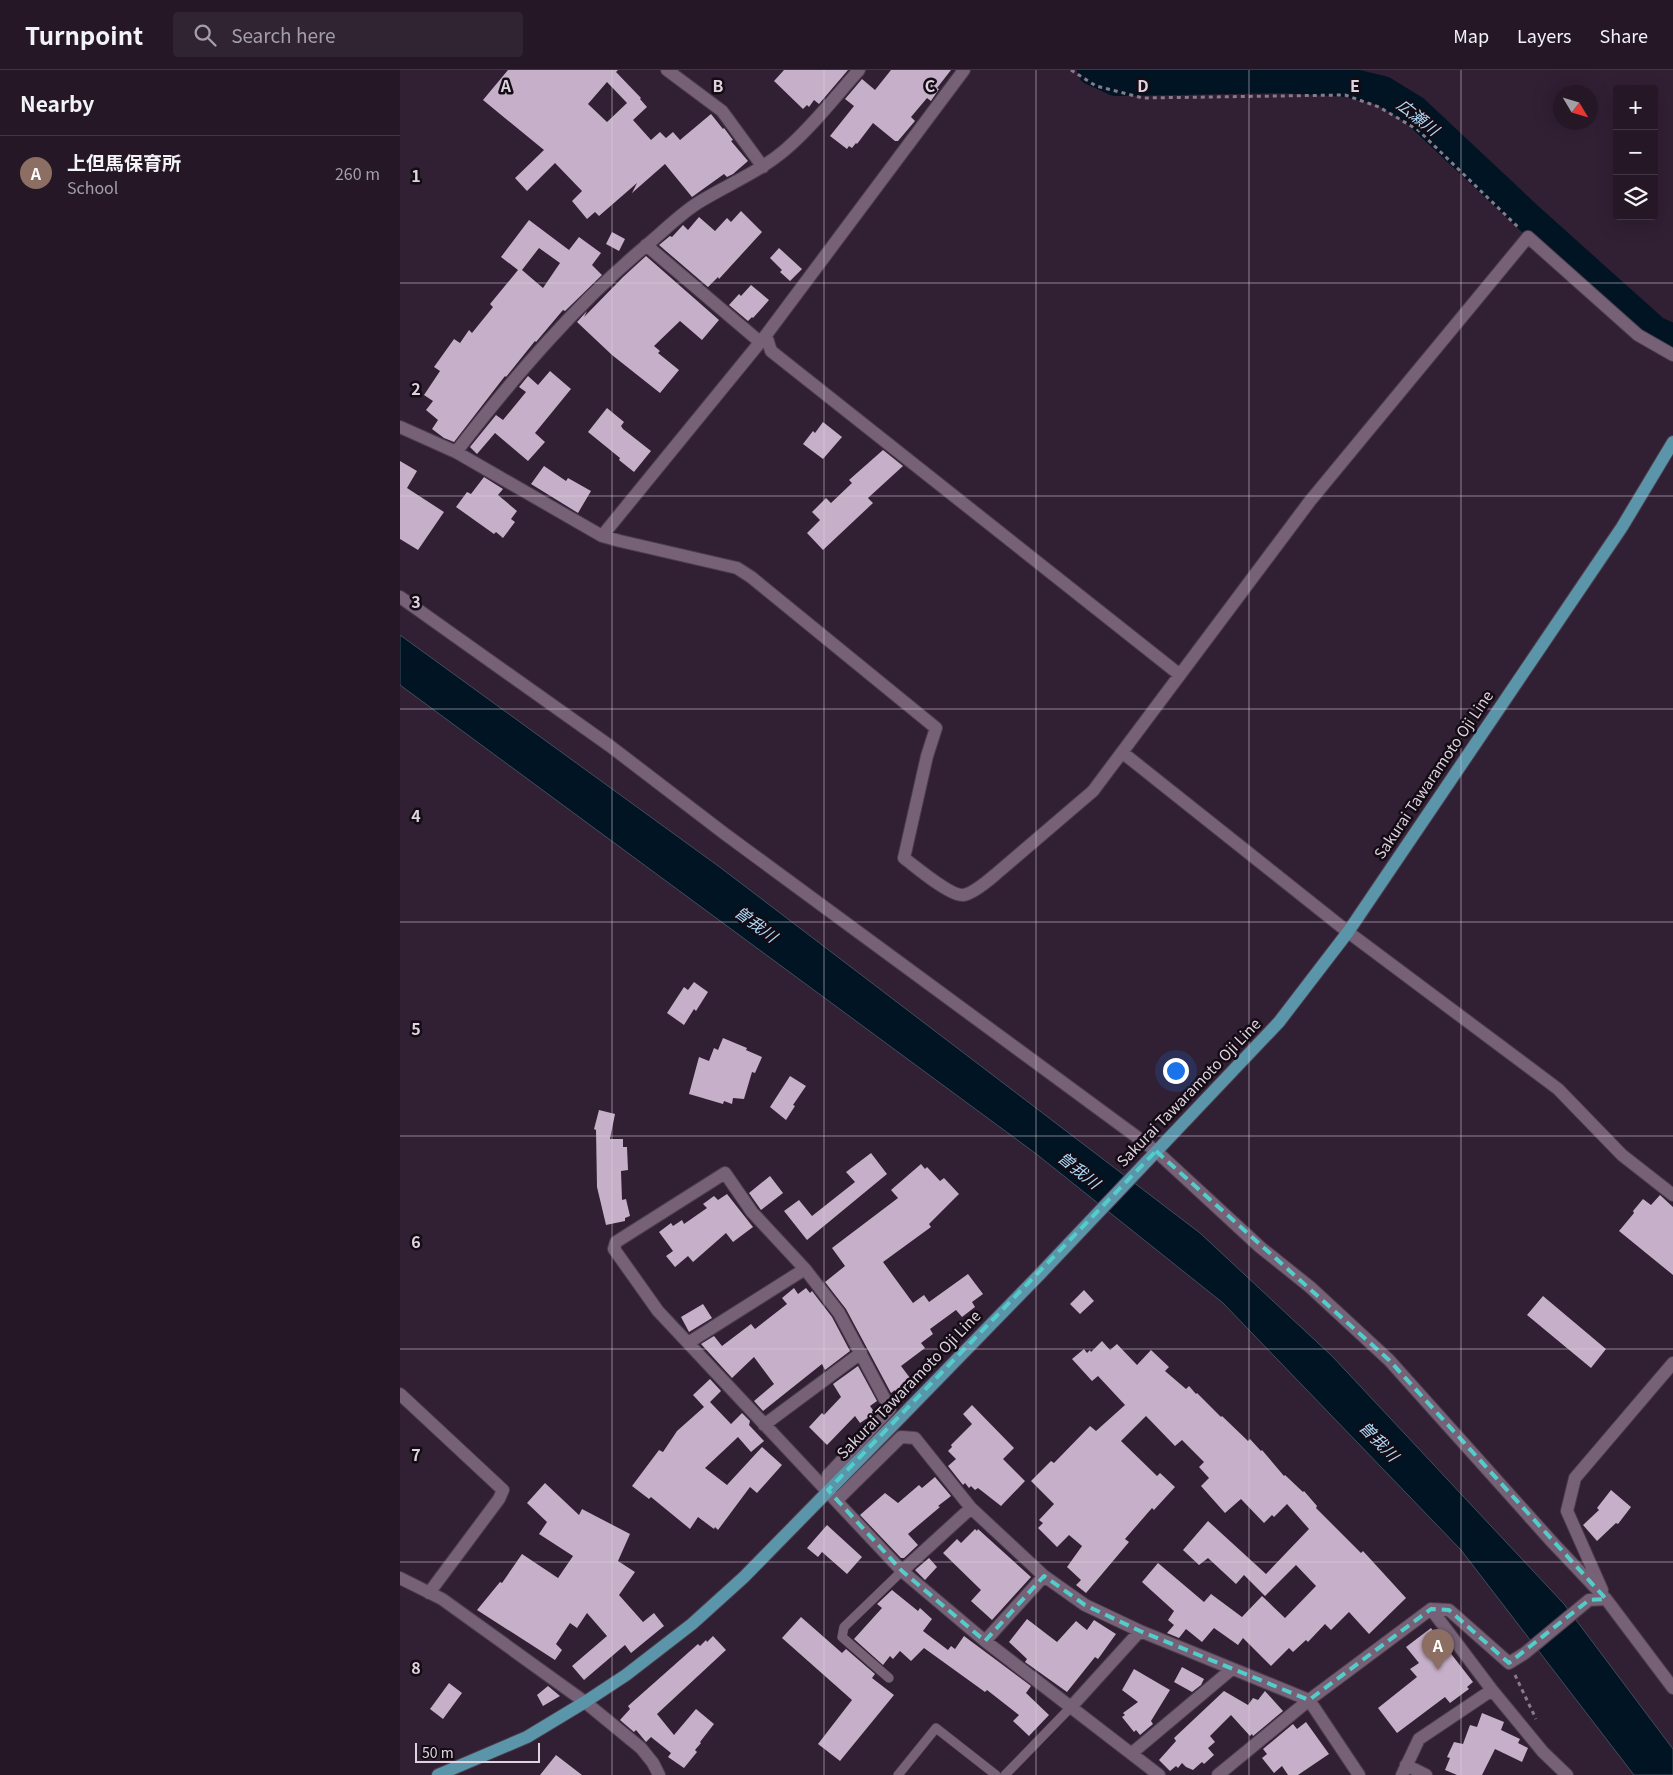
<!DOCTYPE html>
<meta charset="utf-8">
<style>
:root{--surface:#251726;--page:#312432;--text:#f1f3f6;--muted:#a39fa7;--line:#423643;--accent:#2563eb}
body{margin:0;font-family:Georgia,"Noto Sans JP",serif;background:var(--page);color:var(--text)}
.controls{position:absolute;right:15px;top:15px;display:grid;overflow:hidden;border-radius:5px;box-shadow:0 5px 20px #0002}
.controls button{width:45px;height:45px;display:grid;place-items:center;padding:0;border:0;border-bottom:1px solid var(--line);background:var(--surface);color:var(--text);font:25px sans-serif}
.compass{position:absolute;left:1153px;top:15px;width:45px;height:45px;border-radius:50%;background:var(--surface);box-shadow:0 5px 20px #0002;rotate:128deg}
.scale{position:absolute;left:15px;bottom:12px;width:125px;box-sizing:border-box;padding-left:5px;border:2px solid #dfd3e0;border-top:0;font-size:14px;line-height:18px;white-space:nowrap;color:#dfd3e0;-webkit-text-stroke:4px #140c15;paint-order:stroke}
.you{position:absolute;left:775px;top:1000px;width:18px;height:18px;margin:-12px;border:4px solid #fff;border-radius:50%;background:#1a73e8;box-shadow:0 0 0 8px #1a73e833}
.badge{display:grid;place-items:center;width:32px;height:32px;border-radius:50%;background:var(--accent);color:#fff;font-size:16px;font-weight:700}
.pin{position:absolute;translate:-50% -41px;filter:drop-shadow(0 1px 2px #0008)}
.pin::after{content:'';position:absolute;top:26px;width:18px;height:15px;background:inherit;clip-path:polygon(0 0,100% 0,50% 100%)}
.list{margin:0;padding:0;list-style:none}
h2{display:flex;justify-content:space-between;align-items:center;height:65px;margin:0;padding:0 20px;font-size:21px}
h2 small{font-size:16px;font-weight:400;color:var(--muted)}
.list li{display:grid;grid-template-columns:32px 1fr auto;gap:15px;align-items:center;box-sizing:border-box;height:75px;padding:0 20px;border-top:1px solid var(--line)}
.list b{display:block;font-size:19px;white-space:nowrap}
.list p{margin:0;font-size:16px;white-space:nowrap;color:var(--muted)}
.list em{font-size:16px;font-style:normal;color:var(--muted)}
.icon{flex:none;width:28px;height:28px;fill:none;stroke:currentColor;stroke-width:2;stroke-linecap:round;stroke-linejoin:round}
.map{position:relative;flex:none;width:1273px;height:1705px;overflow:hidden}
header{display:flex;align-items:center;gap:30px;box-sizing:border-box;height:70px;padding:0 25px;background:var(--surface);border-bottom:1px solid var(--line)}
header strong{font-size:24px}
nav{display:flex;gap:28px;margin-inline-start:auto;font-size:18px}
.search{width:350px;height:45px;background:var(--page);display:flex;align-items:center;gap:12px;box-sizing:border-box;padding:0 18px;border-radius:5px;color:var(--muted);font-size:19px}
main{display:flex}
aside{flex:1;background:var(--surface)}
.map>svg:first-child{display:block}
.water{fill:#001423;stroke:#434d5c}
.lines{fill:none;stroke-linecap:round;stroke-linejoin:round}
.river{stroke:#001423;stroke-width:30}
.building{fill:#c6afc8;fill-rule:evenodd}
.service-casing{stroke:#4c3d4d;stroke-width:10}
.minor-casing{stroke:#4c3d4d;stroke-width:14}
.primary-casing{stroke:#4c3d4d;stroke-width:14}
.path{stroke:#897a8a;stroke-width:3;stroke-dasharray:4 4;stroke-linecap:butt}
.service{stroke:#766177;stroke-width:9}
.minor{stroke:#766177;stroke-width:12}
.primary{stroke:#5b95aa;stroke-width:12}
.marked{fill:none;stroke:#53cdca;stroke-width:4;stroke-dasharray:10 6;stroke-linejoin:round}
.grid{fill:none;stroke:#dfd3e0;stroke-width:1;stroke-opacity:0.55}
.labels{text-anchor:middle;stroke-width:5;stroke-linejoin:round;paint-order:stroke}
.street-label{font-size:15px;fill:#dfd3e0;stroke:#140c15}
.water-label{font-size:16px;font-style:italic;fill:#aed9f8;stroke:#140c15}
.grid-label{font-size:16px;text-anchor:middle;font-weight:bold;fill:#dfd3e0;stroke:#140c15;stroke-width:5;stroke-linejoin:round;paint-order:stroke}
</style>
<header>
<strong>Turnpoint</strong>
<div class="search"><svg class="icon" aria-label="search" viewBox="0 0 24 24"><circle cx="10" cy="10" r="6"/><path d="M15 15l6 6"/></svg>Search here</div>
<nav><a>Map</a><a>Layers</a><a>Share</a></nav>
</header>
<main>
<aside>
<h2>Nearby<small></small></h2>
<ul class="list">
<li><span class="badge" style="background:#8d6e63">A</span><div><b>上但馬保育所</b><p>School</p></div><em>260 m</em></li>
</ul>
</aside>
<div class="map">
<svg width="1273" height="1705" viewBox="0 0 1273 1705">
<rect width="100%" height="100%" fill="#311f33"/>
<path class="water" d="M0 565 321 798 800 1163 932 1286 1164 1534 1273 1679V1705H1234L1061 1480 823 1233 635 1083 0 615Z"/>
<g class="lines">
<path class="river" d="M692 0 716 11 882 8 946 12 983 21 1014 40 1129 148 1255 261 1273 269"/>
</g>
<path class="building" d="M108 0H218L216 2 241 28 240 29 247 37 233 50 251 70 260 62 266 68 273 62 280 70 311 44 323 59 324 58 333 70 331 71 348 91 333 104 327 107 324 104 292 127 265 94 232 123 237 113 199 146 195 142 187 149 172 131 182 121 155 93 127 121 115 108 144 80 83 30ZM207 12 227 33 207 52 188 34Z
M384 0H448L419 34 414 30 409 37 407 35 403 39 374 11Z
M491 0H551L537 18 539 19 531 31 527 28 511 47 515 51 498 71H495L473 53 457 74 456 73 452 78 449 76 447 79 430 66 454 36 445 29 462 9 475 20Z
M341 141 362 162 319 209 318 207 308 217 259 175 270 166 272 167 283 155 288 160 299 147 315 161 327 148 331 152Z
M129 150 169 180 179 167 201 183 192 195 202 205 165 241 163 240 136 272 135 271 106 307 105 306 54 372 44 368 32 359 38 350 26 340 33 331 24 325 40 301 34 297 54 269 60 273 69 260 72 263 93 237 90 234 118 200 101 187ZM139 178 160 193 143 218 122 200Z
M212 162 225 169 219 181 206 174Z
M379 178 402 199 390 211 380 202 382 200 370 188Z
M246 186 319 250 302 270 280 251 254 276 260 281 258 283 279 300 260 323 212 285 177 252 187 241 184 247 223 207Z
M351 215 369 230 353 248 352 247 348 251 329 235 339 224 341 226Z
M150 301 171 319 135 363 145 372 128 391 95 363 77 384 70 377 96 345 103 350 126 322 119 317 128 306 138 315Z
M207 338 224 352 221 356 223 359 251 381 234 402 219 390 220 388 188 362Z
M423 352 442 367 423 389 403 374 413 361 415 363Z
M483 380 503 396 468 428 473 433 423 480 407 463 420 450 412 442 426 428 431 433 452 413 449 410Z
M0 391 17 401 7 418 44 442 18 480 0 469Z
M144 396 166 411 168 408 191 421 178 443 131 414Z
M84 407 103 419 98 425 117 441 111 449 115 452 103 468 96 462 94 464 56 437 67 422 71 424Z
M294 912 308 922 296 941 294 939 284 955 267 943 284 917 288 920Z
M323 968 347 978 346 980 362 987 355 1003 352 1002 344 1029 333 1028 332 1034 324 1031 323 1034 289 1024 299 987 309 991 314 978 318 980Z
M390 1006 406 1016 393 1035 395 1036 386 1050 370 1037Z
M199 1040 215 1044 210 1069H223V1077H227L228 1100 221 1101 222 1130 226 1129 230 1146 225 1148V1151L206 1155 197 1117 196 1060 194 1059Z
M471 1083 487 1104 407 1170 384 1141 399 1130 412 1146 455 1112 446 1102Z
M521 1094 525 1099 527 1097 540 1111 544 1108 559 1124 529 1154 531 1157 483 1192 513 1233 524 1225 529 1232 568 1204 583 1224 572 1232 575 1237 562 1247 556 1240 530 1259 533 1264 521 1273 525 1278 501 1296 513 1312 498 1324 495 1320 491 1323 446 1239 425 1212 445 1196 432 1178 498 1128 491 1120Z
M370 1106 383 1123 361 1140 349 1123Z
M327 1124 353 1157 333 1172 326 1163 293 1192 288 1186 275 1197 266 1186 273 1181 259 1162 271 1153 273 1156 282 1150 284 1154 307 1138 303 1134 314 1126 318 1130Z
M1260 1125 1273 1137V1205L1219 1161 1234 1143 1233 1141 1243 1129 1251 1135Z
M394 1218 398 1224 406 1218 410 1223 412 1221 432 1247 450 1281 425 1300 422 1294 363 1341 354 1331 374 1314 354 1287 332 1308 301 1274 314 1266 322 1276 351 1254 355 1259 387 1234 382 1228Z
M684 1220 694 1231 680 1244 670 1234Z
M1143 1226 1206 1279 1191 1298 1127 1245Z
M303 1234 312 1248 289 1262 281 1247Z
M702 1271 710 1280 717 1274 737 1295 751 1280 769 1297 765 1301 786 1319 789 1316 796 1324 797 1323 821 1347 822 1346 848 1371 850 1369 861 1381 862 1380 884 1406 885 1405 903 1422 904 1421 917 1436 916 1438 961 1483 963 1481 1006 1528 969 1564 949 1542 931 1560 925 1554 908 1572 906 1570 893 1582 889 1578 871 1596 843 1568 838 1575 814 1558 802 1572 786 1559 779 1568 767 1563 774 1555 768 1550 774 1541 742 1512 758 1493 804 1532 811 1524 842 1547 862 1526 885 1548 916 1516 896 1495 865 1526 844 1505 836 1514 808 1488 799 1495 783 1480 808 1451 866 1504 909 1459 887 1434 874 1447 872 1445 864 1453 841 1429 825 1443 801 1416 809 1408 799 1397 804 1392 782 1370 775 1376 746 1346 721 1371 757 1406 760 1403 775 1417 754 1440 752 1438 725 1469 729 1472 686 1523 676 1515 681 1510 667 1497 682 1476 669 1465 657 1477 638 1458 643 1453 639 1450 654 1434 631 1411 651 1391 654 1393 690 1356 696 1361 725 1335 698 1306 692 1311 672 1289 684 1279 687 1283 690 1280 691 1282Z
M458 1296 477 1331 470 1336 475 1343 460 1353 455 1346 427 1375 409 1357 422 1343 424 1345 441 1327 433 1314Z
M310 1309 321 1321 310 1332 331 1354 342 1343 350 1351 349 1355 364 1371 351 1382 338 1367 305 1398 327 1415 362 1377 382 1395 357 1423 350 1417 318 1460 315 1457 314 1459 298 1447 290 1459 251 1427 249 1429 232 1416 259 1380 263 1382 277 1361 304 1337 293 1325Z
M572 1335 614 1378 603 1389 625 1411 601 1436 578 1418 575 1420 571 1416 569 1418 565 1413 563 1415 548 1396 556 1389 548 1381 552 1377 551 1375 572 1354 563 1344Z
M535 1407 551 1426 538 1436 540 1437 508 1464 518 1475 504 1488H501L460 1445 485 1423 498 1433 519 1415 522 1418Z
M145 1413 179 1445 182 1439 230 1464 218 1491 235 1502 219 1525 243 1552 254 1543 264 1556 231 1583 225 1575 184 1610 172 1596 207 1566 187 1543 177 1558 170 1553 156 1574 162 1580 155 1590 77 1540 100 1512 102 1513 122 1484 158 1508 173 1486 139 1464 147 1452 127 1433Z
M1211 1420 1231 1437 1218 1454 1216 1453 1197 1471 1183 1455 1199 1440 1197 1438Z
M427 1455 462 1487 447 1504 422 1482 418 1487 407 1478Z
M575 1459 577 1461 578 1459 631 1507 592 1550 571 1531 581 1520 543 1483 557 1469 561 1473Z
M529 1488 537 1497 525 1510 515 1500Z
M492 1520 518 1541 520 1538 532 1549 523 1561 548 1580 551 1576 555 1579 564 1566 631 1616 626 1623 649 1645 629 1666 613 1651 619 1645 587 1620 585 1622 524 1578 511 1591 500 1581 493 1589 490 1586 483 1595 454 1569 482 1538 477 1534Z
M401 1547 442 1583 446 1579 475 1604 472 1608 494 1625 440 1691 418 1674 452 1630 382 1568Z
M627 1549 657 1572 676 1551 687 1560 694 1550 716 1564 698 1589 695 1587 667 1622 625 1592 627 1589 609 1572Z
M1031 1558 1073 1612 1067 1617 1069 1619 1050 1633 1045 1627 997 1663 978 1638 1017 1607 1010 1599 1019 1593 1006 1577Z
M313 1566 326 1580 257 1644 274 1665 296 1639 314 1654 300 1672 301 1673 295 1680 297 1682 284 1698 268 1687 271 1683 251 1667 246 1672 236 1660 234 1662 220 1650 230 1639 228 1636 298 1574 300 1576 306 1570 307 1572Z
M782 1597 804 1609 801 1615 792 1622 774 1612Z
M734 1599 770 1620 751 1651 753 1654 740 1665 736 1660 734 1662 722 1647 725 1645 723 1643 738 1632 722 1620Z
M49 1613 62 1623 43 1649 30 1639Z
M148 1616 160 1626 143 1636 137 1625Z
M824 1621 848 1635 853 1628 858 1630 865 1621 883 1641 853 1666 852 1664 850 1666 831 1645 810 1666 815 1672 808 1678 814 1685 804 1694 802 1692 793 1700 786 1697 782 1693 778 1698 776 1696 770 1701 759 1690 776 1671 774 1668Z
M1082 1643 1104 1652 1101 1660 1120 1669 1118 1673 1128 1678 1122 1692 1095 1679 1082 1705H1057L1045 1700 1050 1688 1047 1687 1054 1672 1063 1674 1070 1655 1077 1657Z
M906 1652 929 1684 898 1705H888L882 1696 874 1703 862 1688 867 1684 863 1679 893 1654 897 1659Z
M156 1685 182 1705H140Z"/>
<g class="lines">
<g class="service-casing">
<path id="service" d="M489 1608 442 1567 444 1557 502 1501
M498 1705 536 1658 596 1705
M605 1705 671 1637"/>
</g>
<g class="minor-casing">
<path id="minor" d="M267 0 322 41 363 97
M246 175 360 272
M366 265 371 281 780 605
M0 357 56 382 202 466 220 471 337 498 351 507 536 658 527 686 504 788C516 797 550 826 563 825 573 824 589 810 596 804L693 721 910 431 1128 167 1238 265 1273 285
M56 382C113 308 176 234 248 174 265 160 282 142 301 131 329 114 359 102 385 80 412 57 435 27 459 0
M202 466 366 265 564 0
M0 527 210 676 325 764 756 1081 860 1177 910 1217 989 1290 1153 1473 1206 1529 1273 1618
M723 683 948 862 1158 1019 1222 1085 1273 1125
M288 1273 405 1199
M0 1324 103 1420 99 1429 29 1523
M364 1355 461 1283
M428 1420V1405L490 1339 439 1243 405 1199 352 1142 325 1103 216 1172 214 1179 258 1241 502 1501 585 1571 759 1705
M437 1430 501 1367 515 1368 571 1438 644 1506 685 1535 740 1561 909 1630 959 1705
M502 1501 571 1438
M0 1508 42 1529 185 1632 241 1678 253 1693 259 1705
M1202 1520 1167 1441 1175 1408 1273 1293
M1031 1539 1092 1620
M585 1571 644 1506
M671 1637 740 1561
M732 1683 832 1599
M1006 1695 1026 1705
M818 1705 909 1630 1031 1539 1049 1540 1109 1593 1125 1583 1189 1530 1206 1529
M1002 1705 1019 1669 1092 1620 1143 1682 1167 1705"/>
</g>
<g class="primary-casing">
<path id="primary" d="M38 1705 127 1667 185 1632 226 1605 292 1554 344 1507 493 1355 641 1203 879 952 948 862 1222 457 1273 372"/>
</g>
<path class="path" d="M671 0 696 16 743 28 945 25 979 37 1018 60 1119 158
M1115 1605 1136 1649"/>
<use href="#service" class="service"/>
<use href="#minor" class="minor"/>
<use href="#primary" class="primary"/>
</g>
<path class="marked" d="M756 1081 989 1290 1206 1529 1189 1530 1109 1593 1049 1540 1031 1539 909 1630 740 1561 685 1535 644 1506 585 1571 502 1501 428 1420Z"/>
<path class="grid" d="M212 0V1705M424 0V1705M636 0V1705M849 0V1705M1061 0V1705M0 213H1273M0 426H1273M0 639H1273M0 852H1273M0 1066H1273M0 1279H1273M0 1492H1273"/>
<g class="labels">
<g class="street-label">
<text transform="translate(1034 705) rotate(-56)" y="5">Sakurai Tawaramoto Oji Line</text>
<text transform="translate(789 1023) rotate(-46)" y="5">Sakurai Tawaramoto Oji Line</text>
<text transform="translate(509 1315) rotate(-46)" y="5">Sakurai Tawaramoto Oji Line</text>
</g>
<g class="water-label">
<text transform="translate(1018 47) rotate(38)" y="6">広瀬川</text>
<text transform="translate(356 854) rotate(37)" y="6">曽我川</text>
<text transform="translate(679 1100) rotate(39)" y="6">曽我川</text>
<text transform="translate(979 1371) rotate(46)" y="6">曽我川</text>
</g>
</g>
<g class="grid-label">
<text x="106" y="22">A</text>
<text x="318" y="22">B</text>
<text x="530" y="22">C</text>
<text x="743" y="22">D</text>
<text x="955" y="22">E</text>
<text x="16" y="112">1</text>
<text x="16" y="325">2</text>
<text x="16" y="538">3</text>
<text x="16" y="752">4</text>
<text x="16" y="965">5</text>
<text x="16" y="1178">6</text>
<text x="16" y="1391">7</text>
<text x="16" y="1604">8</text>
</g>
</svg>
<div class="controls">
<button>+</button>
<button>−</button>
<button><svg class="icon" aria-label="layers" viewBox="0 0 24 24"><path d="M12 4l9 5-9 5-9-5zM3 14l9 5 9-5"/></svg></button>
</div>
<svg class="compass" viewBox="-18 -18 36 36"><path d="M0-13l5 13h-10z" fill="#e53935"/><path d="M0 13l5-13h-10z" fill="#a39fa7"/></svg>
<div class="scale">50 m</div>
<div class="you"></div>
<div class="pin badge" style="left:1038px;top:1600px;background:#8d6e63">A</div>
</div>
</main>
